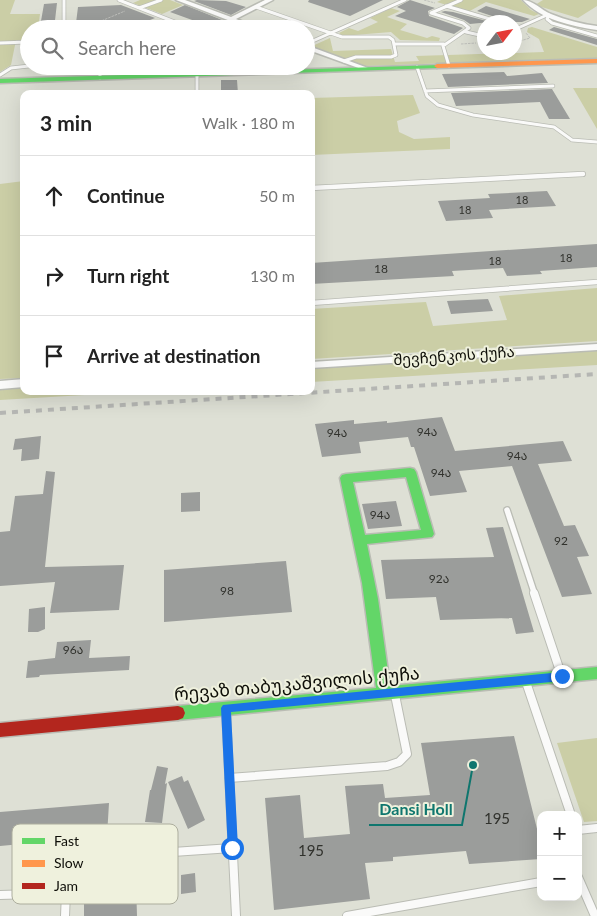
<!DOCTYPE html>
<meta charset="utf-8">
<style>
:root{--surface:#fff;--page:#f2f2f2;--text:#222;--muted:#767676;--line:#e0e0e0}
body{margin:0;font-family:Lato,"Noto Sans Georgian",sans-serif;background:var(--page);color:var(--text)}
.controls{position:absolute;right:15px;bottom:15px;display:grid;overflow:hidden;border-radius:10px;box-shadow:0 5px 20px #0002}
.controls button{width:45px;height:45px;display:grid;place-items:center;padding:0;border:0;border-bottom:1px solid var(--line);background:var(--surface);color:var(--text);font:25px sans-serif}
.compass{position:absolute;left:477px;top:15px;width:45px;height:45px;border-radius:50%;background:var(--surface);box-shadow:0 5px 20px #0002;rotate:58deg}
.stop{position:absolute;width:15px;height:15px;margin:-11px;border:4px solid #1a73e8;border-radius:50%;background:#fff}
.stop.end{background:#1a73e8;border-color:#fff;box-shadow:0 1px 5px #0008}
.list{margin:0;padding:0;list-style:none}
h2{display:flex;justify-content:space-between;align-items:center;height:65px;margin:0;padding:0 20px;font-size:21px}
h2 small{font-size:16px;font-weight:400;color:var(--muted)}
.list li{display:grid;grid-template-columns:32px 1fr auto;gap:15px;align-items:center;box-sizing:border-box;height:80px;padding:0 20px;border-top:1px solid var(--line)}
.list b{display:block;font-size:19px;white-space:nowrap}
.list em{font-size:16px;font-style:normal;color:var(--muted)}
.icon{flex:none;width:28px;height:28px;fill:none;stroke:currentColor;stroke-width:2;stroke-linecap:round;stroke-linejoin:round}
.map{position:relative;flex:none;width:597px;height:916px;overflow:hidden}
.search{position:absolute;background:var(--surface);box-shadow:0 5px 20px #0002;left:20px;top:20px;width:295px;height:55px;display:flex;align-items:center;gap:12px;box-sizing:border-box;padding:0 18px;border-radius:28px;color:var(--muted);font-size:19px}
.panel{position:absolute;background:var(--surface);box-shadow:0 5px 20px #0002;left:20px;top:90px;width:295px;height:305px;border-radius:10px}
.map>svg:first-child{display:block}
.green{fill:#cbcea6}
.building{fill:#9b9d9b}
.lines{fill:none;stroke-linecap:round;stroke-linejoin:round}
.lane-far3-casing{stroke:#babcb4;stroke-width:4.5}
.lane-far2-casing{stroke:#babcb4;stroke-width:6}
.lane-far1-casing{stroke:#babcb4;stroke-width:8}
.lane-casing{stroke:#babcb4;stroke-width:10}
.street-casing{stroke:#babcb4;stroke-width:3}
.fast-casing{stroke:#babcb4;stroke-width:3}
.slow-casing{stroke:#babcb4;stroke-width:3}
.jam-casing{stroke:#babcb4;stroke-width:3}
.path{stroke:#bfc0bc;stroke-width:1;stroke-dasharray:2.5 1;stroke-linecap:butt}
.lane-far3{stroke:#fafaf9;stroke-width:3}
.lane-far2{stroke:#fafaf9;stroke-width:4.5}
.lane-far1{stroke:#fafaf9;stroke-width:5.5}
.lane{stroke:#fafaf9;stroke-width:8}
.street{fill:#fafaf9;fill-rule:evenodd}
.fast{fill:#63d668;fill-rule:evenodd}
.slow{fill:#ff974d;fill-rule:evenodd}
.jam{fill:#b3261e;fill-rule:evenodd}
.rail{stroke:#b5b6b3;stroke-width:4;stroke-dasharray:6 6;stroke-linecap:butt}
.route{fill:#1a73e8}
.labels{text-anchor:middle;stroke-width:4;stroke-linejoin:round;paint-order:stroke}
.far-number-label{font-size:11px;fill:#31322d}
.number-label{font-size:12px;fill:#31322d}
.street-label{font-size:15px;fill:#0e0e08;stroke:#eff1dd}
.near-number-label{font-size:15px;fill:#31322d}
.near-street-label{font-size:18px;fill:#0e0e08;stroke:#eff1dd}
.key{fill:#eff1dd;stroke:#acad9d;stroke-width:1}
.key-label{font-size:14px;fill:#0e0e08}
.leader{fill:none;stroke:#0f766e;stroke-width:2}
.callout-dot{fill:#0f766e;stroke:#eff1dd;stroke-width:2}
.callout-label{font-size:16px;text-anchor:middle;font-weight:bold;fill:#0f766e;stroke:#eff1dd;stroke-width:4;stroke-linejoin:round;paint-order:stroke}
</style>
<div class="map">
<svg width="597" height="916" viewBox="0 0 597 916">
<rect width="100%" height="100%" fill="#dee0d5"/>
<path class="green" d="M0 0H15L10 14H40L38 29H29V40H16L11 65 0 72Z
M140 0H170L183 5 162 14 133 3Z
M441 0H521L531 10 539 14 534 16 486 2 468 12 437 2Z
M543 0H597V6L578 18 535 5Z
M391 8 400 11 387 17 407 24 400 30 427 38 432 36 440 38 439 41 400 40 391 32 342 36 339 33 349 28 358 31 378 22 370 18Z
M532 27 597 47V58L364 66 310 47 330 38 333 51 391 49 395 62 419 61 416 56 544 52 539 39 527 32 528 28Z
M64 66H161L160 72 62 74Z
M573 88H597V129Z
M413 95 420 113 397 121 399 132 414 139 450 137V149L311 155V98Z
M24 181V378L0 379V184Z
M597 288V341L311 359V309L426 302 433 326 507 320 499 296Z
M597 347V365L311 382V365Z
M24 383V391H152L0 400V385Z
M597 738V821L584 822 557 743Z"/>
<path class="building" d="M197 0 226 1 246 7 231 15 194 1Z
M309 0H383L350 16 308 2Z
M410 0 435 8 428 11 429 16 463 28 454 34 395 16 406 11 397 7Z
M57 3 54 29H43L44 21H41L44 4Z
M121 5 155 18 128 29H98L85 23H76L78 7Z
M185 5 232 24 217 29 170 12Z
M486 6 530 19 522 22H503L501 19 477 11Z
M445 11 453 12 490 22 470 24 464 20 441 12Z
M554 27 597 39V45L549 30Z
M504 72 507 76 542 73 548 83 448 87 442 74Z
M221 80H237L238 94H221Z
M552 89 570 119H549L540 102 456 106 451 93Z
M547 191 556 206 489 210 493 218 446 221 438 201 490 198 488 194Z
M597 244V267L540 271 542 274 507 276 503 268 452 271 454 276 311 284V263Z
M488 299 493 311 451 314 447 301Z
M442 417 455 451 563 441 572 461 538 464 564 526 575 525 589 556 577 557 592 594 562 597 512 466 459 471 467 492 430 496 414 447H411L408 437 359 442 361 453 322 457 315 424 354 420V424L387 421V423Z
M41 436 39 459 21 461 22 449 13 450 15 439Z
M46 471 55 472 45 567 124 565 119 610 50 613 55 582 0 586V532L10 531 15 496 43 494Z
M200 492V511L181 512V493Z
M396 501 402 526 368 529 362 504Z
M503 527 534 632 516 634 512 618 440 620 436 597 386 599 381 560 494 557 486 528Z
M286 561 292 612 164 622V570Z
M45 607V629L38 632H28L29 609Z
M91 640 89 658 130 656 129 670 40 675 39 677 26 678 28 661 55 658 57 642Z
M514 736 541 845V859L469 864 466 851 393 857V861L365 863 370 899 274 910 265 798 300 795 304 838 350 834 345 786 383 784 385 798 430 795 421 743Z
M157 766 168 768 165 784 167 783 162 823 145 822 150 790H151Z
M182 776 184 782 188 780 205 820 188 829 168 782Z
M109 803 107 836 0 846V812Z
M195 873 196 892 181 894V875Z
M136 882 137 916H84V890Z"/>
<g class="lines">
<g class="lane-far3-casing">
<path id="lane-far3" d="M64 0V29
M119 0 185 26
M446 6 500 22
M256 7 342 37H389L393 40 396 55 391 57H356L344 61
M139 8 161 0
M431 13 463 23 469 28 443 46 449 66
M431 13 461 0
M549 15 547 19 552 23 597 36
M179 29 185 26 194 29
M241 29 248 25
M466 32 484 36
M514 33 517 32 518 28 547 15
M0 43 29 42
M306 44 405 0
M394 44H444
M100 66V78
M217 66 237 72
M276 66 291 71
M417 67 427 96 438 105 473 115 554 127 572 140 597 142
M197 74V94
M0 75 11 68 29 66
M425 91 553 86"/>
</g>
<g class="lane-far2-casing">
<path id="lane-far2" d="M311 188 583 174
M311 303 597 282"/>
</g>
<g class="lane-far1-casing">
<path id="lane-far1" d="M507 510 535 595"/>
</g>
<g class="lane-casing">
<path id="lane" d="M534 593 561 674
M526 682 571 815
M226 711 236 916
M229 778 387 766 399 762 407 754 395 695
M578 830 597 828
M578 877 595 916
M0 895 66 893 69 859 232 848
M65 916 66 893
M347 916 541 882"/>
</g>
<g class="street-casing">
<path id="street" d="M176 0H185L231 17 265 0H273L236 19 261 29H251Z
M523 0C533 0 541 10 551 14 566 20 581 24 597 26V30C572 26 541 20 523 0Z
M306 45 368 68 369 69 364 70 306 49Z
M597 344V350L311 368V362Z
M24 379V387L0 389V381Z"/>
</g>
<g class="fast-casing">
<path id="fast" d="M439 65V67L437 68 0 83V79Z
M410 468 414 469 416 472 434 534 432 537 367 544 378 599 390 686 597 667V679L178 720 173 718 171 713 173 708 178 706 376 688 362 583 340 478 342 475 346 474ZM406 477 421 530 365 535 353 482Z"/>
</g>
<g class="slow-casing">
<path id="slow" d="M597 59V63L437 68 434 66 437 64Z"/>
</g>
<g class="jam-casing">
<path id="jam" d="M178 706 183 708 185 713 183 718 178 720 0 737V723Z"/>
</g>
<path class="path" d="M424 0 435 3
M102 22 122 29
M71 25 94 24 125 11
M143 29 157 23
M520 41 530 38 526 33
M461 44 476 43"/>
<use href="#lane-far3" class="lane-far3"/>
<use href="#lane-far2" class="lane-far2"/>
<use href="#lane-far1" class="lane-far1"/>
<use href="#lane" class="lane"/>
<use href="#street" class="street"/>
<use href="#fast" class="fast"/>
<use href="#slow" class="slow"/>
<use href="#jam" class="jam"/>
<path class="rail" d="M0 413 597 374"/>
</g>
<path class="route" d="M562 672 566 676 562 681 231 712 238 848 236 852 232 853 228 852 221 708 223 705Z"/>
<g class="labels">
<g class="far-number-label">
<text x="522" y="204">18</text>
<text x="465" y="214">18</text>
<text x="566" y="262">18</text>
<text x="495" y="265">18</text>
</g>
<g class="number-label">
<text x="381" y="273">18</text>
<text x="427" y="436">94ა</text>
<text x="337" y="437">94ა</text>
<text x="517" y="460">94ა</text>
<text x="441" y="477">94ა</text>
<text x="380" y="519">94ა</text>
<text x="561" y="545">92</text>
<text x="439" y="583">92ა</text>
<text x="227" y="595">98</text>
<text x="73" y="654">96ა</text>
</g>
<g class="street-label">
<text transform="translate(454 356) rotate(-4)" y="5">შევჩენკოს ქუჩა</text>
</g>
<g class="near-number-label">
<text x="497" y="824">195</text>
<text x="311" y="856">195</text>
</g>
<g class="near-street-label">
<text transform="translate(297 684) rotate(-5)" y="6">რევაზ თაბუკაშვილის ქუჩა</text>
</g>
</g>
<rect x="12" y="824" width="166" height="80" rx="8" class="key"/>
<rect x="22" y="838" width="23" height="6" fill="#63d668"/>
<rect x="22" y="860" width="23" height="7" fill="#ff974d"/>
<rect x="22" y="883" width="23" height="6" fill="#b3261e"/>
<g class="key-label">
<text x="54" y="846">Fast</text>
<text x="54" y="868">Slow</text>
<text x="54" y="891">Jam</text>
</g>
<path class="leader" d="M473 765L462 825H369"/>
<circle class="callout-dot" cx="473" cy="765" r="5"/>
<g class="callout-label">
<text x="416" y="815">Dansi Holl</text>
</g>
</svg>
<div class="controls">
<button>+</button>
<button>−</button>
</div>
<svg class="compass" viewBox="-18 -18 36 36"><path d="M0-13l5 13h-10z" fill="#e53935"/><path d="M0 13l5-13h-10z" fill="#767676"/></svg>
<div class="stop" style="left:232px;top:848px"></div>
<div class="stop end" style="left:562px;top:676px"></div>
<div class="search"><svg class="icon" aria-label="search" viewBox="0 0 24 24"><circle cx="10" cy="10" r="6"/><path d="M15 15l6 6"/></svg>Search here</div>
<section class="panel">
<h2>3 min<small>Walk · 180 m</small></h2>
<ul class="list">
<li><svg class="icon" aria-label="ahead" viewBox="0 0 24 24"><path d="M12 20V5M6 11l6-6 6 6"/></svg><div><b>Continue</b></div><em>50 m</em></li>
<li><svg class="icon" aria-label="right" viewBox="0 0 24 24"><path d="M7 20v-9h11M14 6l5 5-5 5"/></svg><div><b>Turn right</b></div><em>130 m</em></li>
<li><svg class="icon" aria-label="arrive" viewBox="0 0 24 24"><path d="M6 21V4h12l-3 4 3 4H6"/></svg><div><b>Arrive at destination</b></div></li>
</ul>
</section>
</div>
